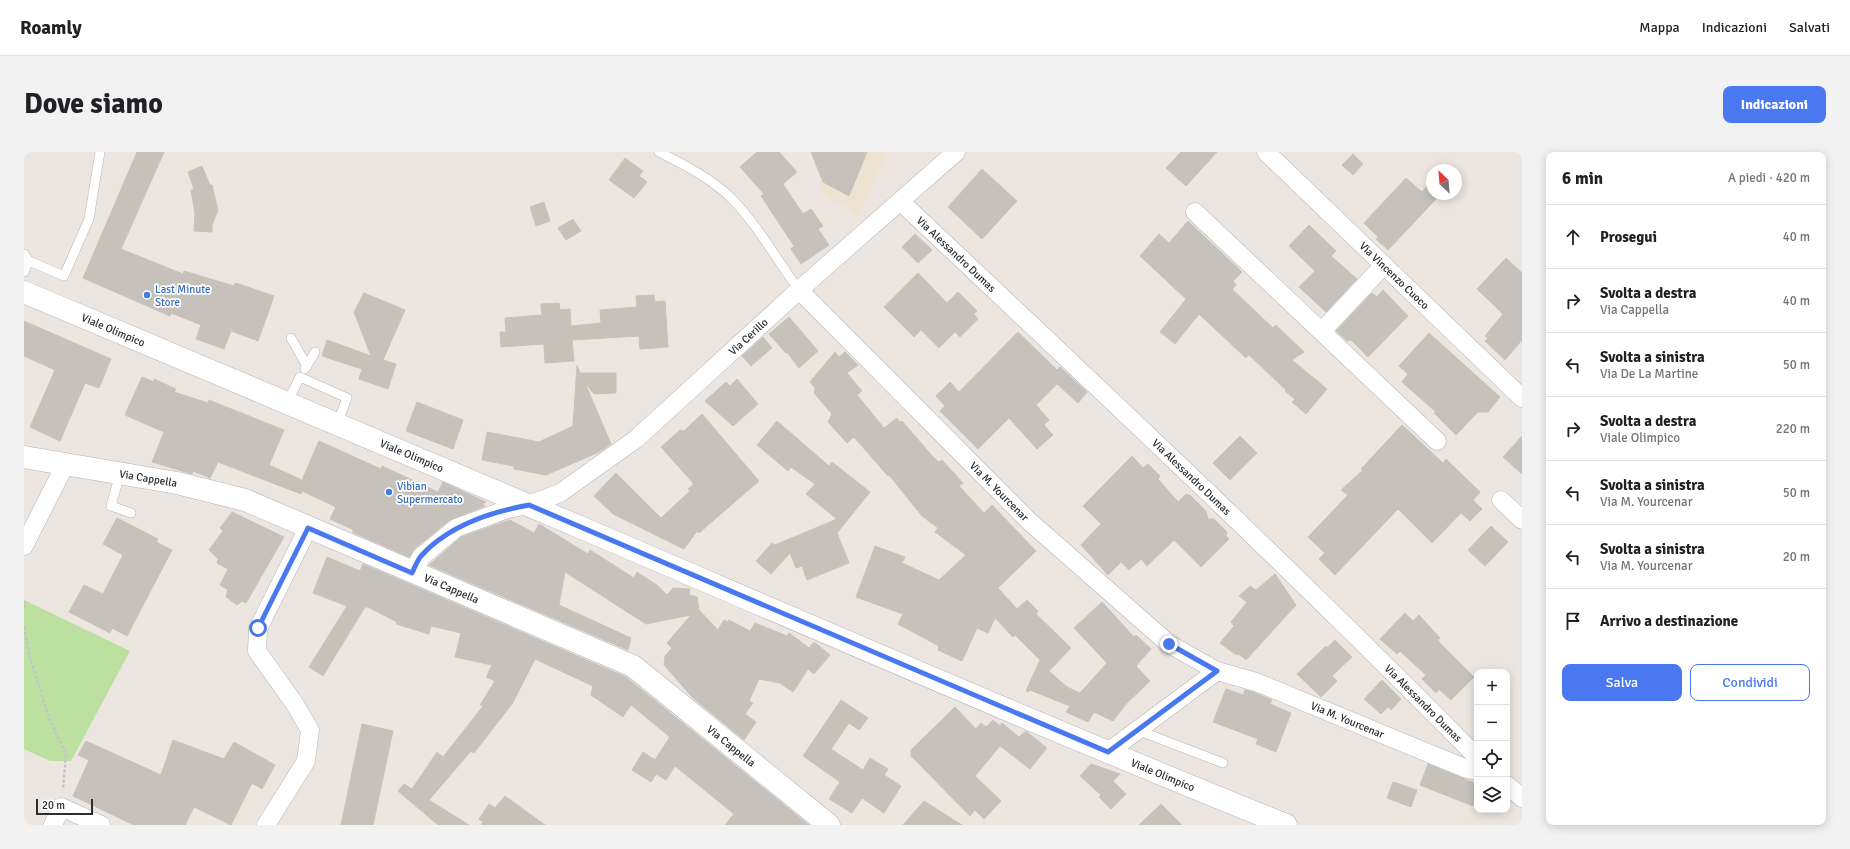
<!DOCTYPE html>
<html lang="it">
<meta charset="utf-8">
<style>
:root{--surface:#fff;--page:#f2f2f2;--text:#202124;--muted:#757577;--line:#e0e0e0;--accent:#4a78f0}
body{margin:0;font-family:Signika,sans-serif;background:var(--page);color:var(--text)}
.controls{position:absolute;right:12px;bottom:12px;display:grid;overflow:hidden;border-radius:8px;box-shadow:0 2px 10px #0003}
.controls button{width:36px;height:36px;display:grid;place-items:center;padding:0;border:0;border-bottom:1px solid var(--line);background:var(--surface);color:var(--text);font:20px sans-serif}
.compass{position:absolute;left:1402px;top:12px;width:36px;height:36px;border-radius:50%;background:var(--surface);box-shadow:0 2px 10px #0003;rotate:334deg}
.scale{position:absolute;left:12px;bottom:10px;width:57px;box-sizing:border-box;padding-left:4px;border:2px solid #2d2d2d;border-top:0;font-size:11px;line-height:14px;white-space:nowrap;color:#2d2d2d;-webkit-text-stroke:3px #fff;paint-order:stroke}
.stop{position:absolute;width:12px;height:12px;margin:-9px;border:3px solid #4a78f0;border-radius:50%;background:#fff}
.stop.end{background:#4a78f0;border-color:#fff;box-shadow:0 1px 4px #0008}
.list{margin:0;padding:0;list-style:none}
h2{display:flex;justify-content:space-between;align-items:center;height:52px;margin:0;padding:0 16px;font-size:17px}
h2 small{font-size:13px;font-weight:400;color:var(--muted)}
.list li{display:grid;grid-template-columns:26px 1fr auto;gap:12px;align-items:center;box-sizing:border-box;height:64px;padding:0 16px;border-top:1px solid var(--line)}
.list b{display:block;font-size:15px;white-space:nowrap}
.list p{margin:0;font-size:13px;white-space:nowrap;color:var(--muted)}
.list em{font-size:13px;font-style:normal;color:var(--muted)}
.actions{display:flex;gap:8px;padding:12px 16px}
.actions a{flex:1;padding:9px 0;border:1px solid var(--accent);border-radius:8px;text-align:center;font-size:14px;color:var(--accent)}
.actions .main{background:var(--accent);color:#fff}
.icon{flex:none;width:22px;height:22px;fill:none;stroke:currentColor;stroke-width:2;stroke-linecap:round;stroke-linejoin:round}
.map{position:relative;flex:none;width:1498px;height:673px;overflow:hidden;border-radius:8px}
header{display:flex;align-items:center;gap:24px;box-sizing:border-box;height:56px;padding:0 20px;background:var(--surface);border-bottom:1px solid var(--line)}
header strong{font-size:19px}
nav{display:flex;gap:22px;margin-inline-start:auto;font-size:14px}
.intro{display:flex;align-items:center;justify-content:space-between;box-sizing:border-box;height:96px;padding:0 24px}
h1{margin:0;font-size:28px}
.button{padding:10px 18px;border-radius:8px;background:var(--accent);color:#fff;font-size:14px;font-weight:700}
main{display:flex;gap:24px;padding:0 24px}
aside{flex:1;background:var(--surface);border-radius:8px;box-shadow:0 2px 10px #0003}
.map>svg:first-child{display:block}
.education{fill:#eee2d1}
.green{fill:#bce0a0}
.building{fill:#c6c2bb;stroke:#c9c2ba}
.lines{fill:none;stroke-linecap:round;stroke-linejoin:round}
.lane-casing{stroke:#b0b3bc;stroke-width:10}
.street-casing{stroke:#b0b3bc;stroke-width:19}
.secondary-casing{stroke:#b0b3bc;stroke-width:23}
.path{stroke:#c4c4c4;stroke-width:2.5;stroke-dasharray:3 2;stroke-linecap:butt}
.lane{stroke:#fff;stroke-width:9}
.street{stroke:#fff;stroke-width:18}
.secondary{stroke:#fff;stroke-width:22}
.route{stroke:#4a78f0;stroke-width:5}
.shop-dot{fill:#3f7fe0;stroke:#fff;stroke-width:1.5}
.labels{text-anchor:middle;stroke-width:3.5;stroke-linejoin:round;paint-order:stroke}
.street-label{font-size:11px;fill:#2d2d2d;stroke:#fff}
.shop-label{font-size:11px;fill:#366cbe;stroke:#fff;text-anchor:start}
</style>
<header>
<strong>Roamly</strong>
<nav><a>Mappa</a><a>Indicazioni</a><a>Salvati</a></nav>
</header>
<div class="intro"><h1>Dove siamo</h1><a class="button">Indicazioni</a></div>
<main>
<div class="map">
<svg width="1498" height="673" viewBox="0 0 1498 673">
<rect width="100%" height="100%" fill="#ede6e0"/>
<path class="education" d="M812 0H863L834 65 795 37Z"/>
<path class="green" d="M0 448 106 499 47 609H26L0 597Z"/>
<path class="building" d="M113 0H140L97 97 159 122 160 119 210 134 211 131 218 133 250 144 234 189 207 179 200 197 172 187 177 173 147 161 146 164 59 126Z
M733 0H755L773 20 759 32 779 62 787 57 799 74 794 77 805 93 777 112 767 97 770 94 737 44 740 42 716 15Z
M787 0H843L825 44 799 30Z
M1157 0H1193L1162 34 1142 16Z
M1329 2 1339 12 1329 23 1318 13Z
M601 6 619 19 615 24 623 30 610 46 585 28Z
M178 14 186 33H188L194 58 188 73V80L170 79 171 62 167 38 170 37 164 20Z
M958 17 993 49 958 87 924 55Z
M1382 26 1398 40 1403 34 1408 39V42H1411L1414 45 1364 98 1352 87 1354 85 1340 71Z
M520 50 526 69 512 74 506 55Z
M549 67 557 79 542 88 534 76Z
M1164 69 1218 120 1209 129 1212 133 1208 137 1249 176 1252 173 1280 200 1268 208 1303 237 1282 262 1268 250 1271 247 1261 239 1262 238 1225 203 1222 206 1175 162 1151 192 1136 180 1162 147 1116 104 1135 82 1145 91Z
M1285 73 1312 99 1307 104 1333 127 1302 160 1275 135 1291 119 1265 94Z
M891 82 908 98 894 111 878 95Z
M1482 106 1498 121V188L1481 208 1461 189 1464 186 1461 184 1479 162 1453 137Z
M894 121 923 151 934 140 953 159 950 162 954 167 936 185 931 180 915 196 897 178 890 185 860 155Z
M1359 138 1384 164 1344 205 1327 188 1323 189 1312 179 1348 141 1353 145Z
M340 141 381 158 359 208 372 212 364 237 335 227 338 217 298 204 303 188 347 204 330 160Z
M630 143 631 150 641 149 644 195 616 197 615 184 548 188 550 209 521 211 520 192 477 195 476 180H482L481 166 518 163 517 152 535 151 536 158 546 157 547 174 577 171 576 158 613 155 612 144Z
M765 165 794 199 775 216 763 200 762 201 745 182Z
M0 169 87 207 75 236 61 231 36 289 6 275 31 218 0 204Z
M994 180 1033 218 1036 215 1063 240 1054 251 1033 232 1012 253 1025 268 1020 273 1029 283 1013 297 985 266 954 297 916 259 921 254 912 244 926 230 935 240Z
M1405 181 1476 245 1464 260H1454L1432 283 1410 261 1412 260 1378 230 1384 222 1375 214Z
M739 185 748 196 727 214 718 204Z
M811 200 815 205 821 200 834 213 823 221 838 239 833 243 860 276 873 266 876 270 878 269 910 306 915 310 918 308 939 331 935 334 960 361 968 353 1012 399 974 436 993 457 1003 448 1014 459 1012 462 1047 496 1025 519 1043 535 1056 541 1083 511 1050 476 1078 450 1110 485 1112 483 1127 497 1112 514 1126 529 1103 551 1089 569 1070 560 1064 570 1042 560 1046 554 1006 538 1004 540 1002 539 1016 508 991 483 989 485 971 466 964 481 953 476 938 509 914 498 915 494 874 472 879 462 832 445 851 394 881 405 878 411 915 428 942 403 911 380 914 376 898 364 865 323 864 324 830 285 823 291 804 270 808 262 790 241 791 236 786 230Z
M553 213 556 221H592V241L570 242 561 231 587 292 575 300 522 323 490 317V314L458 308 463 280 515 290 549 274Z
M118 225 130 230V227L152 237 150 240 184 251 185 248 260 278 245 313 278 328 295 289 357 317 358 314 414 340 419 330 462 350 458 352 461 354 426 368 390 397 385 405 328 380 330 378 306 367 312 355 278 339 277 342 194 310 186 326 169 319 168 322 128 310 140 280 101 263Z
M713 227 734 252 709 274 681 249 702 230 706 234Z
M393 250 439 268 429 297 382 279Z
M678 262 735 329 675 381 673 379 660 397 589 362 570 344 592 321 637 366 666 339 664 337 670 332 637 295 656 278 660 279Z
M753 269 805 314 808 310 846 340 813 381 825 411 783 428 778 414 772 416 766 401 747 422 732 409 748 391 751 393 813 367 782 342 791 332 767 315 764 319 733 293Z
M1378 273 1419 311 1422 307 1456 340 1449 348 1458 357 1446 369 1437 361 1408 391 1374 357 1311 423 1295 407 1301 401 1284 385 1324 343 1317 338 1339 318 1337 317Z
M1216 284 1233 301 1206 328 1189 311Z
M1498 284V322L1479 305Z
M1108 304 1119 316 1124 312 1136 324 1134 327 1154 350 1162 342 1167 344 1182 359 1184 367H1190L1203 380 1202 384 1205 387 1177 415 1150 388 1123 414 1117 407 1105 418 1097 410 1084 423 1057 393 1077 372 1059 354Z
M208 360 260 385 222 451 218 449 213 453 202 445 204 438 196 433 204 417 193 411 194 407 185 398 199 379 196 376Z
M93 366 134 387 132 390 148 398 103 484 88 476 86 481 45 460 60 433 79 442 99 403 79 392Z
M486 368 510 381 515 372 564 402 566 398 610 426 613 420 634 434 643 443 649 436 666 437 665 443 673 445 675 458 694 478 700 468 704 470 705 468 726 479 731 471 763 484 765 481 785 496 790 490 806 503 790 522 784 517 769 540 756 531 735 527 725 549 729 551 721 562 732 570 720 588 669 546 640 513 641 504 648 496 643 491 667 463 622 472 541 420 535 453 607 486 604 498 405 413 437 385Z
M1467 374 1484 390 1461 414 1444 398Z
M303 405 336 419 339 412 602 525 785 673H701L710 662 651 614 642 628 632 622 627 630 608 618 619 600 631 608 646 585 607 553 599 565 567 543 569 534 511 507 488 552 450 601 447 599 405 648 445 673H414L374 639 380 632 388 637 413 600 419 605 459 554 456 553 471 529 462 525 468 513 431 505 437 481 407 474 405 482 372 472 373 470 344 455H341L299 524 285 515 323 454 289 441Z
M1251 422 1272 453 1222 508 1216 503 1211 502 1196 491 1210 474 1207 470 1223 450 1215 444 1226 434 1232 438Z
M1381 461 1389 469 1395 463 1416 486 1414 488 1415 490 1450 525 1427 548 1415 537 1412 541 1398 527 1402 523 1376 499 1373 502 1356 487Z
M1311 488 1328 505 1308 524 1313 529 1297 545 1273 522 1302 494 1303 496Z
M1358 528 1377 547 1367 558 1364 555 1357 562 1340 547Z
M1202 537 1219 543 1221 538 1229 540 1248 548 1246 552 1267 561 1252 600 1232 592 1234 587 1189 570Z
M817 548 844 566 835 578 825 571 807 597 839 618 846 606 864 617 860 623 877 634 860 661 838 646 828 661 805 647 816 630 779 604Z
M931 555 952 577 957 571 962 575 969 568 976 574 978 571 995 585 1002 579 1023 596 1006 617 976 594 951 624 977 649 960 667 951 658 946 664 887 604V598Z
M338 572 369 579 349 673H317Z
M149 588 200 607 210 590 251 613 238 637 228 631 207 673 170 655 161 673H110L49 644 65 608 54 603 62 589 137 623Z
M1067 612 1096 622 1089 629 1102 642 1087 657 1075 645 1077 643 1056 624Z
M1404 612 1453 632V644L1449 654 1396 633Z
M1369 630 1393 638 1387 655 1363 646Z
M481 644 521 673H457L459 670 455 667 465 652 471 656Z
M900 649 938 673H879Z
M1137 652 1158 673H1115Z"/>
<g class="lines">
<g class="lane-casing">
<path id="lane" d="M635 0C659 12 688 27 707 46 733 72 753 108 775 138
M0 102 5 109 0 120
M5 109 40 124 65 67 76 0
M267 186 283 214
M281 217 291 200
M263 251 276 225 323 246 313 272
M96 322 87 354 107 361
M1113 578 1199 611"/>
</g>
<g class="street-casing">
<g id="street">
<path id="s1" d="M1242 0 1498 246"/>
<path id="s2" d="M877 50C1071 233 1266 415 1453 605"/>
<path d="M1171 60 1413 289"/>
<path id="s3" d="M775 138 1005 369 1145 492 1193 519 1232 530 1443 617 1453 619"/>
<path d="M1298 179 1360 113"/>
<path d="M1477 348 1498 368"/>
<path d="M0 394 41 313"/>
<path id="s4" d="M388 421 397 405 432 376 484 357 505 353 536 341 612 287 775 138 932 0"/>
<path d="M1084 600 1193 519"/>
<path d="M1483 633 1498 646"/>
<path d="M29 673 37 655 77 673"/>
<path d="M242 673 282 609 286 578 270 551 233 499 234 477 284 376"/>
</g>
</g>
<g class="secondary-casing">
<g id="secondary">
<path id="s5" d="M0 140C186 219 372 296 558 376 792 476 1026 578 1262 673"/>
<path id="s6" d="M0 305 153 331 221 348 609 514 805 673"/>
</g>
</g>
<path class="path" d="M0 456 1 449
M0 475 6 506 25 566 42 603 39 637"/>
<use href="#lane" class="lane"/>
<use href="#street" class="street"/>
<use href="#secondary" class="secondary"/>
</g>
<g class="lines">
<path class="route" d="M234 476 284 376 388 421C391 415 393 409 397 404 424 374 466 360 505 353L1084 600 1193 519 1145 492"/>
</g>
<g class="shop-dot">
<circle cx="123" cy="143" r="4"/>
<circle cx="365" cy="340" r="4"/>
</g>
<g class="labels">
<g class="street-label">
<text dy="4" stroke="none"><textPath href="#s2" startOffset="76">Via Alessandro Dumas</textPath></text>
<text dy="4" stroke="none"><textPath href="#s1" startOffset="178">Via Vincenzo Cuoco</textPath></text>
<text dy="4" stroke="none"><textPath href="#s5" startOffset="97">Viale Olimpico</textPath></text>
<text dy="4" stroke="none"><textPath href="#s4" startOffset="419">Via Cerillo</textPath></text>
<text dy="4" stroke="none"><textPath href="#s5" startOffset="421">Viale Olimpico</textPath></text>
<text dy="4" stroke="none"><textPath href="#s2" startOffset="400">Via Alessandro Dumas</textPath></text>
<text dy="4" stroke="none"><textPath href="#s6" startOffset="126">Via Cappella</textPath></text>
<text dy="4" stroke="none"><textPath href="#s3" startOffset="284">Via M. Yourcenar</textPath></text>
<text dy="4" stroke="none"><textPath href="#s6" startOffset="450">Via Cappella</textPath></text>
<text dy="4" stroke="none"><textPath href="#s2" startOffset="724">Via Alessandro Dumas</textPath></text>
<text dy="4" stroke="none"><textPath href="#s3" startOffset="707">Via M. Yourcenar</textPath></text>
<text dy="4" stroke="none"><textPath href="#s6" startOffset="774">Via Cappella</textPath></text>
<text dy="4" stroke="none"><textPath href="#s5" startOffset="1237">Viale Olimpico</textPath></text>
</g>
<g class="shop-label">
<text x="131" y="141">Last Minute<tspan x="131" dy="13">Store</tspan></text>
<text x="373" y="338">Vibian<tspan x="373" dy="13">Supermercato</tspan></text>
</g>
</g>
</svg>
<div class="controls">
<button>+</button>
<button>−</button>
<button><svg class="icon" aria-label="locate" viewBox="0 0 24 24"><circle cx="12" cy="12" r="6"/><path d="M12 2v4M12 18v4M2 12h4M18 12h4"/></svg></button>
<button><svg class="icon" aria-label="layers" viewBox="0 0 24 24"><path d="M12 4l9 5-9 5-9-5zM3 14l9 5 9-5"/></svg></button>
</div>
<svg class="compass" viewBox="-18 -18 36 36"><path d="M0-13l5 13h-10z" fill="#e53935"/><path d="M0 13l5-13h-10z" fill="#757577"/></svg>
<div class="scale">20 m</div>
<div class="stop" style="left:234px;top:476px"></div>
<div class="stop end" style="left:1145px;top:492px"></div>
</div>
<aside>
<h2>6 min<small>A piedi · 420 m</small></h2>
<ul class="list">
<li><svg class="icon" aria-label="ahead" viewBox="0 0 24 24"><path d="M12 20V5M6 11l6-6 6 6"/></svg><div><b>Prosegui</b></div><em>40 m</em></li>
<li><svg class="icon" aria-label="right" viewBox="0 0 24 24"><path d="M7 20v-9h11M14 6l5 5-5 5"/></svg><div><b>Svolta a destra</b><p>Via Cappella</p></div><em>40 m</em></li>
<li><svg class="icon" aria-label="left" viewBox="0 0 24 24"><path d="M17 20v-9H6M10 6l-5 5 5 5"/></svg><div><b>Svolta a sinistra</b><p>Via De La Martine</p></div><em>50 m</em></li>
<li><svg class="icon" aria-label="right" viewBox="0 0 24 24"><path d="M7 20v-9h11M14 6l5 5-5 5"/></svg><div><b>Svolta a destra</b><p>Viale Olimpico</p></div><em>220 m</em></li>
<li><svg class="icon" aria-label="left" viewBox="0 0 24 24"><path d="M17 20v-9H6M10 6l-5 5 5 5"/></svg><div><b>Svolta a sinistra</b><p>Via M. Yourcenar</p></div><em>50 m</em></li>
<li><svg class="icon" aria-label="left" viewBox="0 0 24 24"><path d="M17 20v-9H6M10 6l-5 5 5 5"/></svg><div><b>Svolta a sinistra</b><p>Via M. Yourcenar</p></div><em>20 m</em></li>
<li><svg class="icon" aria-label="arrive" viewBox="0 0 24 24"><path d="M6 21V4h12l-3 4 3 4H6"/></svg><div><b>Arrivo a destinazione</b></div></li>
</ul>
<div class="actions"><a class="main">Salva</a><a>Condividi</a></div>
</aside>
</main>
